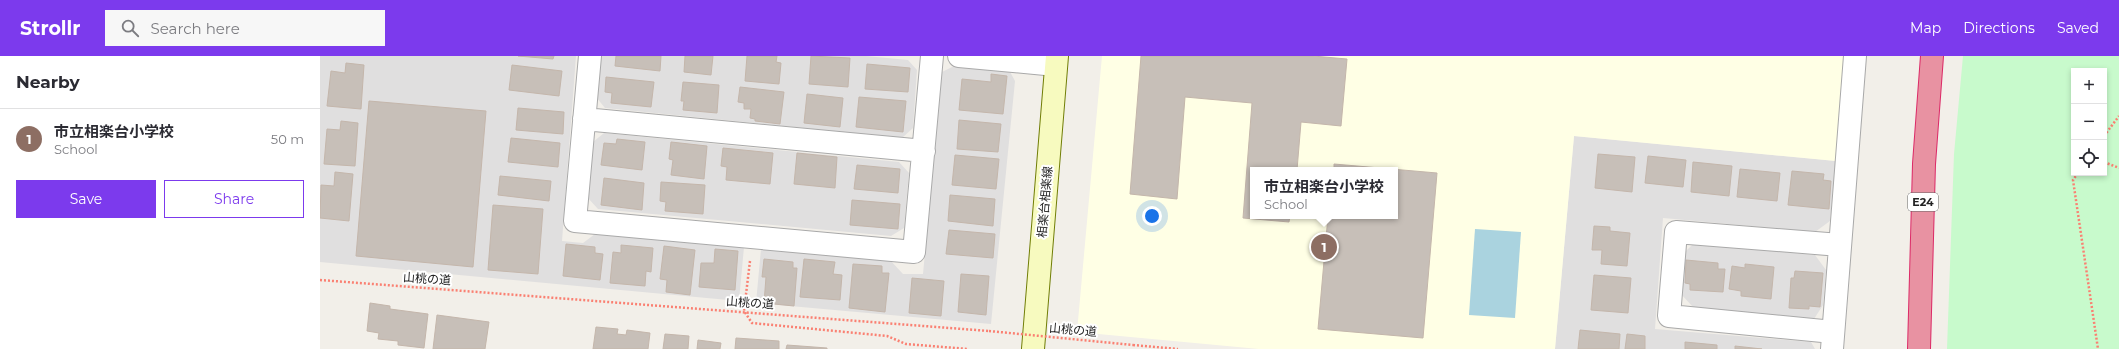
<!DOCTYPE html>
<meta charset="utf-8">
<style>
:root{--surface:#fff;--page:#f7f7f7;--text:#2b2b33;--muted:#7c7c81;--line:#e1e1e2;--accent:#7c3aed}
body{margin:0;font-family:Montserrat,"Noto Sans JP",sans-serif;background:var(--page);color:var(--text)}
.controls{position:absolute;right:12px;top:12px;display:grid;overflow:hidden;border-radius:0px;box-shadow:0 2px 6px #0003}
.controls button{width:36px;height:36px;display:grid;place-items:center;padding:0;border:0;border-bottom:1px solid var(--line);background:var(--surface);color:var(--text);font:20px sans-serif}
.you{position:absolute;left:832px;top:160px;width:14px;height:14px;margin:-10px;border:3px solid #fff;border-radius:50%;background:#1a73e8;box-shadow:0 0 0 6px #1a73e833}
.badge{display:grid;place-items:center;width:26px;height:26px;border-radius:50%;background:var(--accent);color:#fff;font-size:13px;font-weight:700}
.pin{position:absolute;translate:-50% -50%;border:2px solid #fff;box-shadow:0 1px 4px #0006}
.popup{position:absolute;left:930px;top:111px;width:148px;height:52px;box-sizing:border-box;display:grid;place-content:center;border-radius:0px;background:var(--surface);filter:drop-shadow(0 1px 3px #0005);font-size:13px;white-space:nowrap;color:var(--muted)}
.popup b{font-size:15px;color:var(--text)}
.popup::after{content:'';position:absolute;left:50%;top:100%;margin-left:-8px;border:8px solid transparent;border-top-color:var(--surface)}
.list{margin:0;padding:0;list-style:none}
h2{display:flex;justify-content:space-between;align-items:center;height:52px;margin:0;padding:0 16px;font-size:17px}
h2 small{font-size:13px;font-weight:400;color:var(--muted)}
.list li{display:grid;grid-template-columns:26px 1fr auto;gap:12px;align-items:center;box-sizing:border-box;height:60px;padding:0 16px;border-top:1px solid var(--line)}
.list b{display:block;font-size:15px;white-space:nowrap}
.list p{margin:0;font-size:13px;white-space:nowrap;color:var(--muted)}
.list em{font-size:13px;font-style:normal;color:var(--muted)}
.actions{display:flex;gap:8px;padding:12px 16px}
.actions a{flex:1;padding:9px 0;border:1px solid var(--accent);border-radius:0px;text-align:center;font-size:14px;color:var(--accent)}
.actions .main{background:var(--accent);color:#fff}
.icon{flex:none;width:22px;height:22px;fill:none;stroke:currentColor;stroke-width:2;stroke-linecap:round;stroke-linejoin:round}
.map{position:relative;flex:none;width:1799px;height:293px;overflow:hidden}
header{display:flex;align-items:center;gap:24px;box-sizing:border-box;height:56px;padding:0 20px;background:var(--accent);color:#fff}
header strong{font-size:19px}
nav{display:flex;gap:22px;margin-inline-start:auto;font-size:14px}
.search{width:280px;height:36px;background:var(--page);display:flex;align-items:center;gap:10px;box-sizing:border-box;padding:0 14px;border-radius:0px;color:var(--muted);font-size:15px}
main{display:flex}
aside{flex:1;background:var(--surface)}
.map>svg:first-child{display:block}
.residential{fill:#e0dfdf}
.education{fill:#ffffe5;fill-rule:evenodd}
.park{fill:#c8facc;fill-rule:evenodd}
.water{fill:#aad3df}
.building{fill:#c7bfb8;stroke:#c4b6ab}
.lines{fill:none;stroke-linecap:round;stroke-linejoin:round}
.minor-casing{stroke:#a9a9a9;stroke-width:24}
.secondary-casing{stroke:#707d05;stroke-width:24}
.motorway-casing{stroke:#dc2a67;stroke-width:24}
.path{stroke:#fa8072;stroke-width:2.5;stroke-dasharray:2 2;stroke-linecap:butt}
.minor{stroke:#fff;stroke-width:22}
.secondary{stroke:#f7fabf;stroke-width:22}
.motorway{stroke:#e892a2;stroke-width:22}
.path-bridge{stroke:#fa8072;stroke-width:2.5;stroke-dasharray:2 2;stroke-linecap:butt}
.labels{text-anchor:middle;stroke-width:4;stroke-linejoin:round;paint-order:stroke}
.shield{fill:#fff;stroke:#646464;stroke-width:1}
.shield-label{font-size:11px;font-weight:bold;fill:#222}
.street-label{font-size:12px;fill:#222;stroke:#fff}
</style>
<header>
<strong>Strollr</strong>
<div class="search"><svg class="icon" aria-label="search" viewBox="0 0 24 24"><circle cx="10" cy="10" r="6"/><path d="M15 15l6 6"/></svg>Search here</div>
<nav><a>Map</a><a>Directions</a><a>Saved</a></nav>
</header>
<main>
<aside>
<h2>Nearby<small></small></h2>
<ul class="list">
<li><span class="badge" style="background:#8d6e63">1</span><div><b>市立相楽台小学校</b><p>School</p></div><em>50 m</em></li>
</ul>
<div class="actions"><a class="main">Save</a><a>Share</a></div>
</aside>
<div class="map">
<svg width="1799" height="293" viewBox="0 0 1799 293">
<rect width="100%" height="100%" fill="#f2efe9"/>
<path class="residential" d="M0 0H256L242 185 263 187 275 178 424 191 419 245 0 206Z
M280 0H546L588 4 597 14 593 72 582 82 285 52 276 41Z
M636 9 689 14 695 25 671 268 436 247 441 193 570 204 583 218H603L622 16Z
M284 77 579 106 589 117 584 172 571 180 278 153 267 141 273 86Z
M1254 80 1516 105 1510 165 1495 176 1343 162 1335 273 1491 286 1495 293H1235Z
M1374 187 1495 199 1506 214 1503 249 1494 263 1373 251 1360 237 1364 197Z"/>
<path class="education" d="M782 0H1526L1516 105 1254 80 1235 293H939L757 276ZM933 114H1075V160H933Z"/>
<path class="park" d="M1643 0H1799V293H1627L1634 98ZM1754 15H1784V117H1754Z"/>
<path class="water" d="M1155 173 1201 176 1195 262 1149 259Z"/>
<path class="building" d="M198 0H234L233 3Z
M296 0H341L340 15 295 10Z
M365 0H393L391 19 364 16Z
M427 0H457L456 6 461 7 459 28 425 25Z
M491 0 530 2 528 31 489 28Z
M821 0H993L1027 3 1021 70 981 66 977 114H933V160H970L969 166 923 162 932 47 865 41 857 143 810 138Z
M26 7 44 9 41 53 7 50 11 15 25 17Z
M547 8 590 12 588 36 545 33Z
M192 9 242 15 239 40 189 34Z
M671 18 687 20 683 58 639 54 642 23 671 26Z
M286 21 334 26 331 51 291 47 292 37 285 36Z
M363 26 399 29 397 57 363 54 364 45H361Z
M420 31 464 36 460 68 435 65V63L430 62 431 53H424V47L418 46Z
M487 38 523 42 520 71 484 67Z
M539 41 586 45 583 76 536 71Z
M49 45 166 55 153 211 36 200Z
M198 52 244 56 243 78 196 74Z
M639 64 681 68 678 96 637 93Z
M21 65 38 67 35 110 4 108 7 73 20 74Z
M191 82 240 87 238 111 188 106Z
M297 83 325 86 322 114 281 109 284 87 296 88Z
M351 86 387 90 384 123 351 119 353 104 349 103Z
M403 92 453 97 450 128 406 124 407 111 401 110Z
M477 97 517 101 515 132 474 128Z
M1278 98 1315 101 1312 136 1275 132Z
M635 99 679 103 676 133 632 129Z
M1328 100 1366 104 1363 131 1325 127Z
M1373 106 1412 110 1409 140 1371 136Z
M1014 108 1117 117 1103 282 998 273 1008 160H1075V114H1014Z
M537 109 580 113 578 137 534 133Z
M1420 113 1460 117 1457 145 1417 141Z
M1472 115 1504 118 1503 124 1511 125 1509 153 1468 149Z
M15 116 33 118 29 165 0 162 1 129 14 130Z
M180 120 231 125 229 145 178 139Z
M284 122 324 127 322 154 281 149Z
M341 126 385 129 383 158 345 155 346 146 340 145Z
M630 139 675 143 673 170 628 165Z
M532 144 580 148 578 173 530 169Z
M173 149 223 153 218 218 168 214Z
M1274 170 1290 171V175L1310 177 1307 210 1281 208 1282 194H1272Z
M629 174 675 178 673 202 626 198Z
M246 188 275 191V197L283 198 280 224 243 220Z
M301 189 333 192 331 216 326 215 325 230 290 227 293 196 301 197Z
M344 190 375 194 370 239 346 236 347 224 340 223Z
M395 193 418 195 415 234 379 231 381 207H394Z
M444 203 473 206V212H477L474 250 444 247 446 221H442Z
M484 203 515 206 513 218 522 219 520 244 480 241Z
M1366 204 1398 207V213H1405L1403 236 1370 234V228L1365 227Z
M533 208 562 210V217H569L565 256 529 252Z
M1425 208 1454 211 1451 243 1421 240V235L1409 233 1412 210 1425 212Z
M1475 215 1503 217 1500 251 1489 250V253L1469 252 1471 222H1474Z
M641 218 669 220 666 259 638 256Z
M1274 219 1311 222 1308 257 1271 254Z
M592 222 624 225 621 260 589 257Z
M50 247 70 250V253L108 258 104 292 78 289V285L58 283 59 277 47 275Z
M117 259 169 266 165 293H113Z
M276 271 298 273 297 278 306 279 307 274 330 277 328 293H273Z
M1260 274 1300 278 1299 293H1258Z
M345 278 369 280 368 293H343Z
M1307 278 1325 280V293H1305Z
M416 282 459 285V293H415Z
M378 284 401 287 400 293H377Z
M1365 286 1397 289V293H1365Z
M467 289 507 292V293H466Z
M1415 290 1442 293H1415Z"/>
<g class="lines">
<g class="minor-casing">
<path id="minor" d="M270 0 255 165 594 196 612 0
M639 0 736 9
M264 63 604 95
M1513 276 1349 260 1356 176 1520 189
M1512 293 1535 0"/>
</g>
<g class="secondary-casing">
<path id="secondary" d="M713 293 737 0"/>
</g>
<g class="motorway-casing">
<path id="motorway" d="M1599 293 1604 108 1612 0"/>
</g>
<path class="path" d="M1784 80 1799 60
M1784 106 1799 112
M1758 117 1753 124 1778 293
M430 205 424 255 432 267 567 280 586 288 648 293
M0 224 669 275
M813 289 858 293"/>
<use href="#minor" class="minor"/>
<use href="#secondary" class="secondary"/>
<use href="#motorway" class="motorway"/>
<path class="path-bridge" d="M669 275 813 289"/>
</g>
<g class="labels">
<rect class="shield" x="1588" y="137" width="30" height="18" rx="3"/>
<g class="shield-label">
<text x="1603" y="150">E24</text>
</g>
<g class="street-label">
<text transform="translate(725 146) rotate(-85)" y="4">相楽台相楽線</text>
<text transform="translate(107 223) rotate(4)" y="4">山桃の道</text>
<text transform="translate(430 247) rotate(4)" y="4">山桃の道</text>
<text transform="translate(753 274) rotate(5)" y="4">山桃の道</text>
</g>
</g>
</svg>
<div class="controls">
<button>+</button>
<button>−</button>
<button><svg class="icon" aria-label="locate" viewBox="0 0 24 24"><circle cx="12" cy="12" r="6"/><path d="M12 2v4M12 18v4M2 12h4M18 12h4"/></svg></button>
</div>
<div class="you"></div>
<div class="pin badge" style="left:1004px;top:191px;background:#8d6e63">1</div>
<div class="popup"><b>市立相楽台小学校</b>School</div>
</div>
</main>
